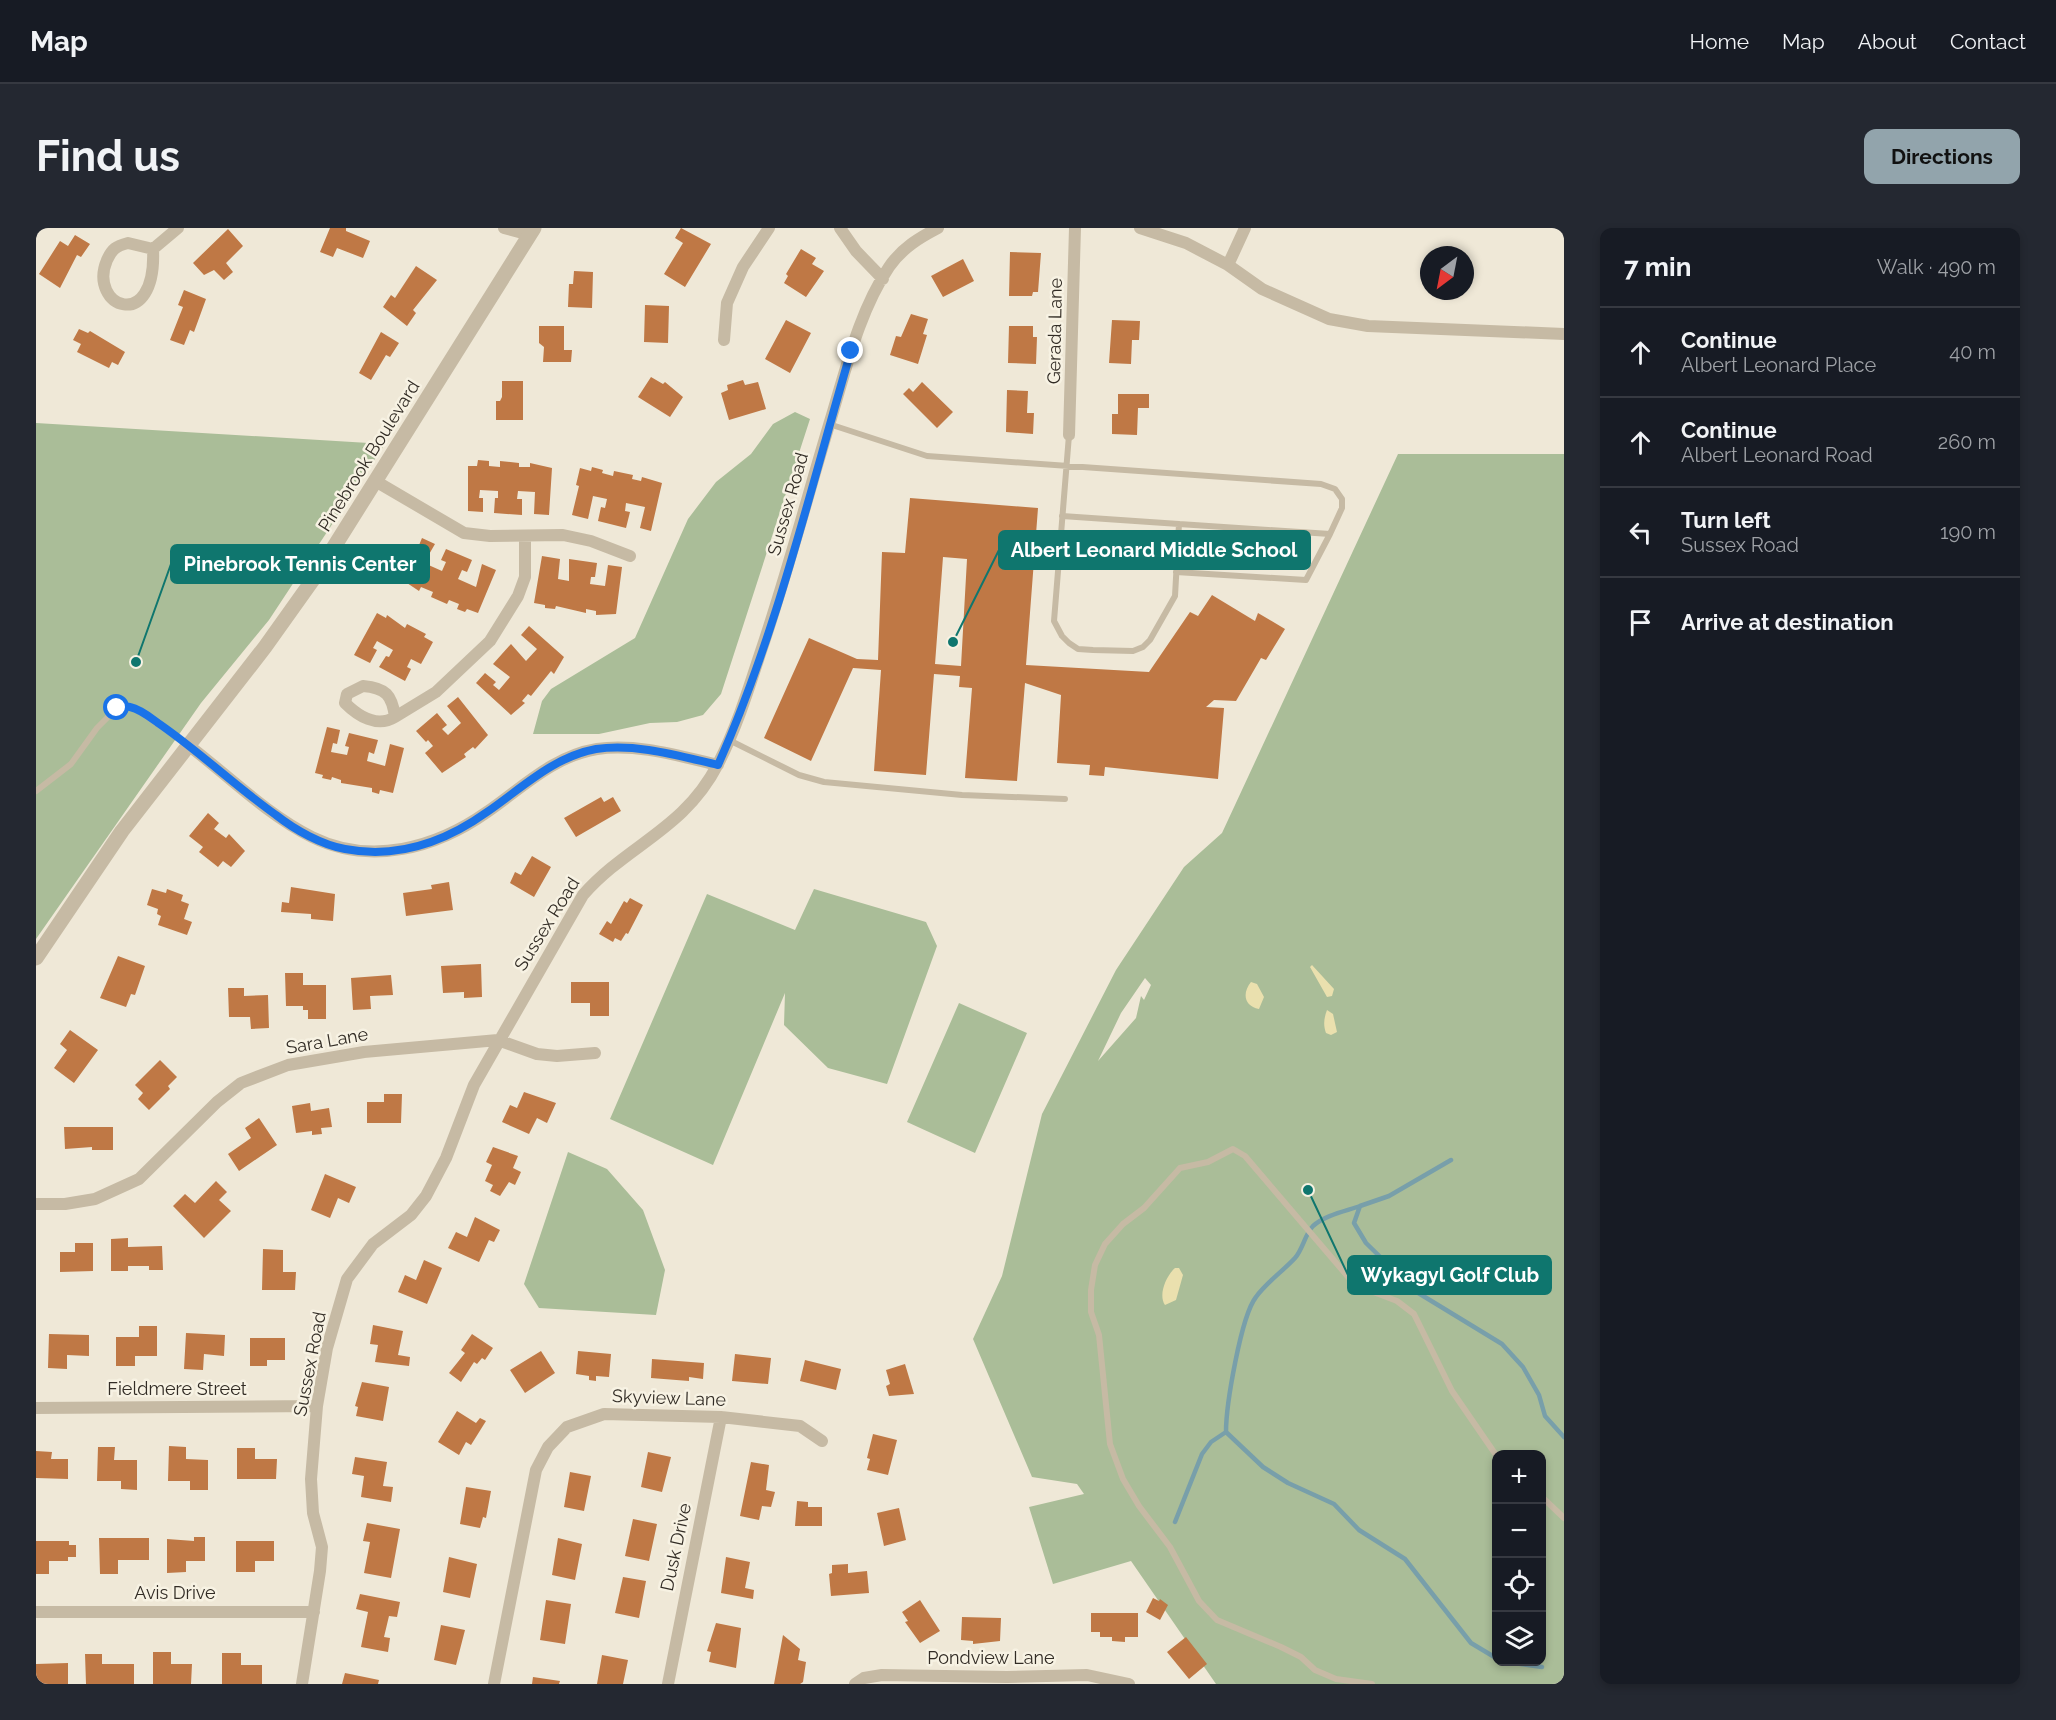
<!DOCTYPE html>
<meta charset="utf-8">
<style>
:root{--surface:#171b24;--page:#242831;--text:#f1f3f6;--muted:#9ea1a6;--line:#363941;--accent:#92a4ac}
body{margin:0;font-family:Raleway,sans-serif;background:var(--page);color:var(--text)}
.controls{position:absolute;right:18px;bottom:18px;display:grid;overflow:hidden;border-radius:12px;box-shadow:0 3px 9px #0003}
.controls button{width:54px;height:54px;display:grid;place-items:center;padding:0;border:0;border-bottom:2px solid var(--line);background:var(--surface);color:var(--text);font:30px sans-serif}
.compass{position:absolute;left:1384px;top:18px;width:54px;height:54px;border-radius:50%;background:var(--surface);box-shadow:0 3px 9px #0003;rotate:212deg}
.stop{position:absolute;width:18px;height:18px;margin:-14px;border:4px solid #1a73e8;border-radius:50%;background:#fff}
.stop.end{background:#1a73e8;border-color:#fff;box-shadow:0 2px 6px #0008}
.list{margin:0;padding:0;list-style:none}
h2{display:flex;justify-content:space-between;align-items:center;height:78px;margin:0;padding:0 24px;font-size:26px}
h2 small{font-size:20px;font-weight:400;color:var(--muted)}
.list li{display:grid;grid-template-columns:39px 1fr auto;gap:18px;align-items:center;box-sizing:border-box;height:90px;padding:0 24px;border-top:2px solid var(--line)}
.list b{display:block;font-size:22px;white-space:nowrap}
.list p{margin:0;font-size:20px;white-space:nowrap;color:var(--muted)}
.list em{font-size:20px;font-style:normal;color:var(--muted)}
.icon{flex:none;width:33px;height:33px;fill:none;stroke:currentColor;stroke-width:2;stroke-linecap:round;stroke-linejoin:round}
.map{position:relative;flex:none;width:1528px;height:1456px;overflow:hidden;border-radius:12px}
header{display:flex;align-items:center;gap:36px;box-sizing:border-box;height:84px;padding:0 30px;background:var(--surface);border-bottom:2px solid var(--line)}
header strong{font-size:28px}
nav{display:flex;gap:33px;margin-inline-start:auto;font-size:21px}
.intro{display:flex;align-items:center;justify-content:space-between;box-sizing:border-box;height:144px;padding:0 36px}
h1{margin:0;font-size:42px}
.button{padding:15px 27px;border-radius:12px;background:var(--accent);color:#111;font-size:21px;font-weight:700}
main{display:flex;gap:36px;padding:0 36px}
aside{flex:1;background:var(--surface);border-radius:12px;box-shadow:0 3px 9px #0003}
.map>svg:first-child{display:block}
.green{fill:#aabd98;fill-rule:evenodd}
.sand{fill:#eae0ae}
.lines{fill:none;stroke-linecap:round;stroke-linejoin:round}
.stream{stroke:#789faa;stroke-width:4.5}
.building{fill:#bf7845;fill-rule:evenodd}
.service{stroke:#c6baa4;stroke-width:6}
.minor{stroke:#c6baa4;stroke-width:12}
.tertiary{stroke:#c6baa4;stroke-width:15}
.route{stroke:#1a73e8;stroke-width:8}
.labels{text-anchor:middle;stroke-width:5;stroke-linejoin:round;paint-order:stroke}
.street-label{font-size:18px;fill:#322c25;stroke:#f7f2e3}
.leader{fill:none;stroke:#0f766e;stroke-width:2}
.callout-dot{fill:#0f766e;stroke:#f7f2e3;stroke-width:2}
.callout{fill:#0f766e;stroke:#0f766e;stroke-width:2}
.callout-label{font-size:20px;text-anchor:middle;font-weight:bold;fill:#fff}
</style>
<header>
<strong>Map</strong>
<nav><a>Home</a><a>Map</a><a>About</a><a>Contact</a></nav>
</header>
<div class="intro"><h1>Find us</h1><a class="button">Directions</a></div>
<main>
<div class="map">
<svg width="1528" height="1456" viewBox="0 0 1528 1456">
<rect width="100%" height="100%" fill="#efe8d7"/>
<path class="green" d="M759 184 774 191 685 466 667 487 641 494 614 495 563 506H497L506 473 515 461 599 410 652 291 680 254 715 226 737 196Z
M0 195 349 216 233 392 165 475 0 711Z
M1362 226H1528V1456H1180L1095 1333 1017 1356 993 1279 1048 1266 1041 1256 996 1249 937 1111 966 1048 1006 886 1080 742 1148 639 1186 605ZM1109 750 1115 757 1108 772 1105 768 1100 790 1062 833 1085 785ZM1460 1226H1506V1434H1460Z
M778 661 890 694 901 718 851 856 792 840 748 797 749 765 677 937 574 891 671 666 759 702Z
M923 775 991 805 939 925 871 894Z
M532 924 571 941 607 982 629 1042 620 1087 503 1080 488 1056Z"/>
<path class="sand" d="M1276 737 1298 761 1296 768 1291 769 1274 739Z
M1215 754 1221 756 1228 769 1223 781C1208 778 1206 765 1215 754Z
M1291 782 1297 786 1301 804 1295 807 1290 805C1287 797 1288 790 1291 782Z
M1139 1040H1143L1147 1047 1140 1072 1129 1077C1122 1067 1130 1048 1139 1040Z"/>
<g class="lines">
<path class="stream" d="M1415 932 1353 968 1324 978 1318 995 1330 1015 1379 1063 1466 1116 1487 1139 1503 1167 1509 1188 1528 1209
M1324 978C1310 983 1289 987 1277 998 1269 1006 1267 1021 1259 1030 1247 1043 1231 1054 1220 1069 1205 1088 1190 1177 1190 1204L1227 1239 1252 1255 1298 1276 1323 1302 1369 1331 1435 1415 1460 1430
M1139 1294 1166 1226 1175 1214 1190 1204
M1471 1434 1506 1439"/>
</g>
<path class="building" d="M294 0H310V3L334 13 327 30 301 20 297 29 284 24Z
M645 0 675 16 649 59 628 46 647 15 639 10Z
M192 1 207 18 190 35 197 44 188 52 178 42 168 47 157 35Z
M39 7 54 16 45 29 41 27 24 60 3 46 24 13 32 18Z
M765 21 780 30 776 36 788 43 770 69 748 55 752 48 750 46Z
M974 24 1005 25 1002 64H997L996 68H973Z
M927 31 938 53 907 69 895 48Z
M380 38 401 52 377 82 380 85 371 98 347 79 355 67 359 70Z
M538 43 557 44 556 80 532 79 533 56H537Z
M148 62 170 71 158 104 154 102 148 117 134 112 147 79 142 77Z
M609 77 633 78 632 115 608 114Z
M875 86 892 91 887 106 891 107 882 136 854 127 860 108 865 109Z
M750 92 775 105 754 145 729 131Z
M1076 92 1104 93 1103 112H1096L1095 136 1073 135Z
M503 98H528V122H536L535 134H507L508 119 503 115Z
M973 98H997V109H1001L1000 136 972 135Z
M43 101 52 105 54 103 89 124 82 137 76 134 73 140 41 124 45 116 37 112Z
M345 104 363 115 354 129 350 127 335 152 323 145Z
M615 149 627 156 629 154 647 169 634 189 602 169Z
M707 152 709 157 722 154 730 181 693 192 685 165 692 162 691 157Z
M466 153H487V192H460V173H464L466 169Z
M886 154 917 184 901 200 867 166 873 160 877 164Z
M971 162 992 163 991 185H998L997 206 970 204Z
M1082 166H1113V180H1102L1101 207 1076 206V186H1082Z
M442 232 453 233V238L464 239V233L483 235V239H494V235L516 240 513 287 498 286 499 264 482 263 481 271H486V287L458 285 459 270H462V263L444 262 443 270H447V284L432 283V238H441Z
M556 239 567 242 566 245 577 248 578 243 597 247 596 251 605 253 606 249 626 255 615 303 604 300 609 279 590 275 589 283 594 284 590 300 562 293 565 279 569 280 571 271 557 268 552 291 536 287 543 258 540 257 544 240 555 243Z
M874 270 1002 280 990 437 1113 444 1154 384 1162 388 1176 367 1219 393 1222 385 1249 401 1230 432 1225 430 1200 473 1178 472 1170 479 1188 480 1182 551 1069 539 1068 548 1053 547 1054 537 1021 535 1025 467 989 455 981 553 929 550 936 460 923 459 924 448 898 446 890 547 838 543 845 442 817 440 775 533 728 510 773 410 821 431 842 432 846 324 869 325ZM907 329 931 331 925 438 899 436Z
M386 310 399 316 388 335 406 343 410 334 405 332 410 321 436 332 431 344 426 342 422 351 440 359 446 336 460 342 442 385 431 381 429 384 421 381 423 376 413 372 411 376 395 369 397 364 385 359 383 363 368 353Z
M506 328 524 331 522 351 533 353V331L561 335 559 349H555L554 356 569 358 572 337 586 339 580 386 560 387V383L550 381V385L520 378 519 381 509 380V377L498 375Z
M341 385 350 390 351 387 369 400 371 396 390 406 388 409 397 414 385 436 375 431 371 439 375 441 369 453 343 439 350 428 353 429 357 422 341 413 337 420 341 422 334 435 318 427Z
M493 398 528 429 518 446 515 443 495 468 492 466 486 473 489 475 475 487 440 455 449 445 460 454 457 457 463 462 474 449 457 436 475 416 490 433 501 421 485 407Z
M422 469 452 507 439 521 437 519 428 526 430 529 406 545 389 525 397 518 392 512 390 514 380 503 401 485 411 497 406 501 412 507 425 495 411 478Z
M291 499 304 502 301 516 297 515 295 524 311 527 313 519 309 518 313 505 342 512 338 526 333 524 331 533 349 538 354 516 368 520 357 565 344 562 343 566 336 564V560L305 555V552L296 549 295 552 286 550 287 547 279 545Z
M565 569 568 574 577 569 585 583 540 609 528 590Z
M172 585 183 595 178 601 190 610 193 606 209 623 195 639 187 633 182 639 163 624 167 619 153 608Z
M496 628 515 639 498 669 474 655 479 644 485 647Z
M413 654 417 682 370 688 367 665 396 661 395 657Z
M255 659 299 666 297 693 275 691V686L245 684 246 674 253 675Z
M116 661 130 665 131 661 147 667 145 673 153 676 148 691 156 694 151 707 122 697 125 688 121 686 122 681 111 677Z
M594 670 607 677 592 706 590 705 585 713 579 710 577 714 563 706 571 693 575 696 588 673 591 675Z
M82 728 109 738 99 767 95 766 90 779 64 770Z
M445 736 446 769 428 770V764L407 765 405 738Z
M249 745H267V757H290V791H272V782H267V778H250Z
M355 747 357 767 334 768 335 781 317 782 315 750Z
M535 754H573V788H554V775H535Z
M192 760H208V768L232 767 233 800 215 801 214 789H193Z
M34 802 62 822 38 855 18 840 31 822 24 816Z
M124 832 141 849 132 858 134 861 113 882 102 871 107 865 99 857Z
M488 864 520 875 511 895 501 890 493 906 466 894 474 877 481 880Z
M348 866H366L365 895H331V874H348Z
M274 875 275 883 293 880 296 899 285 900 286 906 276 907V903L260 905 256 878Z
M223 890 241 917 203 943 192 926 215 910 209 900Z
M28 899H77V922H56V919L29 921Z
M457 919 482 928 477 940 485 944 479 957 473 954 464 968 454 963 457 957 449 953 456 937 450 934Z
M289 946 320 959 313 975 302 970 294 990 275 982Z
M180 953 191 964 183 972 195 983 168 1010 137 978 149 966 159 975Z
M439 989 464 1002 458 1014 453 1012 443 1034 412 1020 420 1004 431 1009Z
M92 1010V1019L126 1018 127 1042H113V1038H92V1043H75V1011Z
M39 1015H57V1043L24 1044V1024H39Z
M227 1021 247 1022V1044H260L259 1062H226Z
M388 1032 406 1040 391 1076 362 1064 369 1047 380 1052Z
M337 1097 367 1103 362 1127 374 1129 373 1138 339 1134 342 1117 334 1116Z
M103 1098H121V1128H99V1138H80V1109H103Z
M150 1105 189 1107 188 1128 168 1126 167 1142 148 1141Z
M13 1106 53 1107V1128L31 1127V1141L12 1140Z
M436 1106 457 1120 449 1132 446 1130 441 1136 438 1134 425 1154 413 1145 429 1125 425 1122Z
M214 1110H249V1132H231V1138H214Z
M505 1123 519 1145 489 1165 474 1142Z
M542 1123 575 1126 573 1149 560 1148V1153L553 1152V1148L540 1146Z
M699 1126 735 1130 732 1156 696 1153Z
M616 1131 668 1135 667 1151 653 1149V1153L615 1150Z
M769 1132 805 1141 800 1162 764 1153Z
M869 1136 878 1166 853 1168 850 1158 854 1156 850 1142Z
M326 1154 353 1159 347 1193 320 1188 322 1179 319 1178Z
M421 1183 440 1195 444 1190 450 1193 435 1217 430 1214 423 1227 402 1214Z
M837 1206 861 1212 852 1247 831 1242 834 1231 831 1230Z
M133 1218 150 1219V1231L172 1232V1262H154V1253H132Z
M62 1219H79L78 1232H101V1262L85 1261V1253H61Z
M201 1220H219V1231H241L240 1251H201Z
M0 1223 16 1224 15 1231H32V1251L0 1250Z
M612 1224 635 1229 626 1264 605 1259Z
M319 1229 351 1234 347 1258 357 1259 355 1274 325 1269 328 1248 316 1246Z
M715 1234 733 1237 730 1262 739 1264 735 1279 726 1278 723 1292 704 1288Z
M534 1244 555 1248 548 1283 528 1279Z
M430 1259 455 1263 450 1290 447 1289 444 1300 424 1296Z
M761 1273 772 1274V1279H786V1298H759Z
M863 1280 870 1312 848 1318 841 1285Z
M597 1291 621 1296 613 1333 589 1328Z
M331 1295 364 1301 355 1350 328 1345 334 1314 327 1313Z
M158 1309H169V1333H150V1344L131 1345V1311L158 1313Z
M63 1310H113V1332H82V1346H64Z
M522 1310 546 1316 539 1352 516 1347Z
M0 1313H33V1317H40V1329H32V1333H13V1346H0Z
M200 1313H238V1333H219V1344H200Z
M413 1329 441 1336 434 1370 407 1364Z
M690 1329 714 1334 709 1360 718 1362 717 1371 685 1365Z
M812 1336V1345L831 1343 833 1365 795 1368 793 1346 796 1345V1337Z
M587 1349 610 1353 603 1390 579 1385Z
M324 1366 364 1374 361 1389 353 1388 348 1409 354 1410 352 1424 325 1419 332 1384 320 1381Z
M1117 1370 1123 1373 1124 1371 1132 1377 1124 1392 1110 1384Z
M510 1372 535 1376 529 1416 504 1412Z
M884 1372 904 1403 884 1415 869 1394 872 1393 866 1384Z
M1055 1385H1102V1409H1089V1414L1076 1413V1409H1064V1404H1055Z
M926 1389 965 1390 964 1413 937 1416V1413L925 1412Z
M680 1395 705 1400 700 1440 673 1434 675 1424 671 1423Z
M405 1397 429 1402 420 1437 398 1432Z
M747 1407 764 1421 762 1432 770 1434 767 1454 764 1456H738Z
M1150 1409 1171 1436 1153 1451 1131 1424Z
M117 1424H135V1436H156L155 1456H117Z
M186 1425H205V1437H226V1456H186Z
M49 1426H66V1436H98V1456H50Z
M566 1427 592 1432 587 1456H561Z
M32 1435V1456H0V1436Z
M309 1445 343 1452 342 1456H306Z
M497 1449 524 1453 523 1456H496Z"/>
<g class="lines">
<path class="service" d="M793 196 891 228 1285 256 1299 261 1306 271V280L1294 306
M1026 288 1143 296 1139 368 1114 412 1107 419 1097 423 1057 422 1042 421 1033 415 1026 408 1018 393 1033 207
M1140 344 1270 352 1294 306 1143 296
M693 512 763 547 788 554 926 567 1029 571
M0 563 35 536 61 500 81 480 96 479 103 483 152 517
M1506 1269 1528 1290
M1336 1456 1300 1451 1279 1442 1265 1429 1245 1419 1181 1392 1163 1373 1134 1319 1103 1278 1087 1251 1074 1216 1063 1107 1055 1084V1062L1059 1037 1069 1016 1087 996 1108 980 1144 940 1172 934 1197 921 1209 928 1319 1057 1361 1073 1378 1086 1416 1163 1460 1227"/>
<path class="minor" d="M468 0 494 7
M804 0 820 23 847 51
M1104 0 1150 15 1192 37 1226 61 1293 91 1332 98 1528 106
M92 15 117 21C121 107 51 79 71 32 76 21 80 18 92 15Z
M117 21 142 0
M1192 37 1209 0
M688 112 691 75 707 39 733 0
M1033 207 1039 0
M341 254 428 305 454 308 527 307 555 313 594 328
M327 458C350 460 356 467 359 489 341 500 322 488 309 475L311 466Z
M359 489 400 464 454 413 482 368 489 349V308
M152 517C193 548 230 586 276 609 335 638 400 620 451 584 486 560 517 528 561 521 600 515 643 528 682 537
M0 976H29L59 971 103 951 181 874 205 855 252 837 328 824 462 812 501 826 521 828 559 825
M0 1180 281 1178
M0 1384H278
M266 1456 284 1343 286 1319 277 1285 275 1251 281 1178 291 1120 311 1051 337 1016 375 987 390 968 410 930 438 857 547 667C592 616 648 602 682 536 700 501 712 463 724 426 751 347 772 266 796 187 811 137 824 82 853 39 866 20 883 10 902 0
M458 1456 500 1242 512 1219 531 1199 568 1186 685 1189 764 1198 786 1213
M632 1456 685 1189
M819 1456 828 1450 846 1447 971 1449 1051 1447 1093 1456"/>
<path class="tertiary" d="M0 730 86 603 229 419 281 346 498 0"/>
</g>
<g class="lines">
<path class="route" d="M81 480C85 479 90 478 94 479 104 481 114 489 122 495 163 523 199 558 240 587 259 602 286 617 309 621 361 631 409 614 451 584 486 560 517 529 560 521 600 515 643 528 682 537 741 405 774 262 815 123"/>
</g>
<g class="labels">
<g class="street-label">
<text transform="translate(1019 103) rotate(-89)" y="6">Gerada Lane</text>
<text transform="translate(333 228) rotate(-58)" y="6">Pinebrook Boulevard</text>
<text transform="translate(752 276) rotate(-74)" y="6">Sussex Road</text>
<text transform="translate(511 696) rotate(-58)" y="6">Sussex Road</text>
<text transform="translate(291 813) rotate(-10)" y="6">Sara Lane</text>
<text transform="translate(274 1136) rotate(-79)" y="6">Sussex Road</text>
<text x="141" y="1167">Fieldmere Street</text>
<text transform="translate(633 1170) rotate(2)" y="6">Skyview Lane</text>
<text transform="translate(640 1319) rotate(-78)" y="6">Dusk Drive</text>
<text x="139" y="1371">Avis Drive</text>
<text x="955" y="1436">Pondview Lane</text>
</g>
</g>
<path class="leader" d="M917 414L963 322M100 434L135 336M1272 962L1312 1047"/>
<g class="callout-dot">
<circle cx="917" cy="414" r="6"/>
<circle cx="100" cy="434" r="6"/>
<circle cx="1272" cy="962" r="6"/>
</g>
<g class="callout">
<rect x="963" y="303" width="311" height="38" rx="6"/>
<rect x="135" y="317" width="258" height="38" rx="6"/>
<rect x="1312" y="1028" width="203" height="38" rx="6"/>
</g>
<g class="callout-label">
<text x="1118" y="329">Albert Leonard Middle School</text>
<text x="264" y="343">Pinebrook Tennis Center</text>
<text x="1414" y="1054">Wykagyl Golf Club</text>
</g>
</svg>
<div class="controls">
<button>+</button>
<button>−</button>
<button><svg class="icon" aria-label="locate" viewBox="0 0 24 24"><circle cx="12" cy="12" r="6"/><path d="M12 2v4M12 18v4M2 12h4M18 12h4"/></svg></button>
<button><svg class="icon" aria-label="layers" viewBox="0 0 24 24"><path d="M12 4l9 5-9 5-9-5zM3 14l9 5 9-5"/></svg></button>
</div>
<svg class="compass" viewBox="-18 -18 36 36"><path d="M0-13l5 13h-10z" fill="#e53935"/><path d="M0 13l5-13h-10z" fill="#9ea1a6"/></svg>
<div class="stop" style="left:81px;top:480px"></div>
<div class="stop end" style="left:815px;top:123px"></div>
</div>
<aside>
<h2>7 min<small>Walk · 490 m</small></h2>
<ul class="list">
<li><svg class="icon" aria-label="ahead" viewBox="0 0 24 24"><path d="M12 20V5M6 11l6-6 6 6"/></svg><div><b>Continue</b><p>Albert Leonard Place</p></div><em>40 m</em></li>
<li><svg class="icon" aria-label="ahead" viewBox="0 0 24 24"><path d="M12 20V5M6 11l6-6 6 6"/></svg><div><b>Continue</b><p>Albert Leonard Road</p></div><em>260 m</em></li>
<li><svg class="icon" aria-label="left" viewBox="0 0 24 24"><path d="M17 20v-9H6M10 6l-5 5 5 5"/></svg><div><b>Turn left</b><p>Sussex Road</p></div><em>190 m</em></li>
<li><svg class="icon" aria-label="arrive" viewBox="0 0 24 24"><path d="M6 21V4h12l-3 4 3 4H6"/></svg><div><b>Arrive at destination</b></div></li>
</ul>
</aside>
</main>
